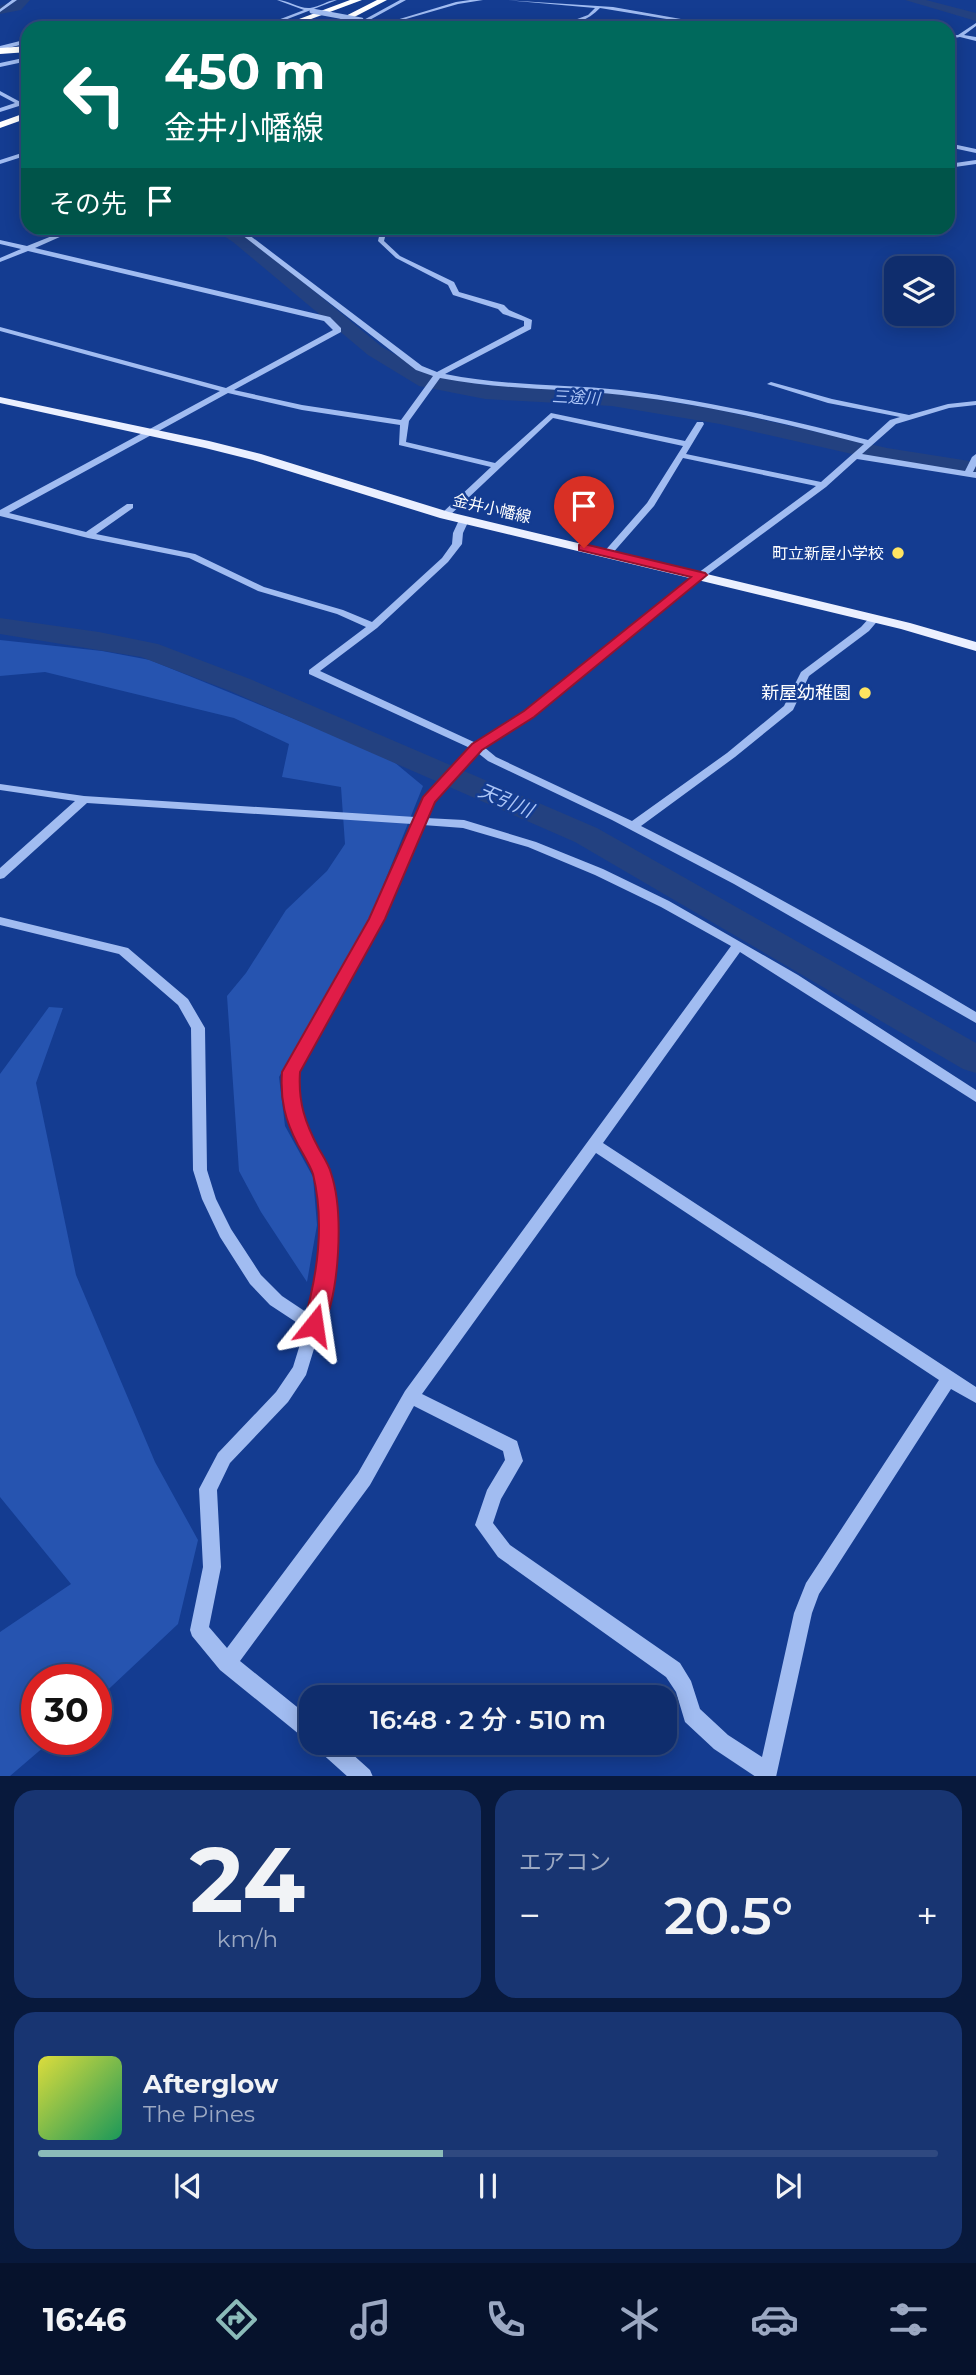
<!DOCTYPE html>
<html lang="ja">
<meta charset="utf-8">
<style>
:root{--surface:#0f2d6d;--page:#183572;--text:#f1f3f6;--muted:#9ba8c2;--line:#2f4980;--accent:#8bbbb9}
body{margin:0;font-family:Montserrat,"Noto Sans JP",sans-serif;background:var(--page);color:var(--text);height:100vh;display:flex;flex-direction:column;font-size:26px;white-space:nowrap}
*{box-sizing:border-box;margin:0}
p{font-size:23px;color:var(--muted)}
.icon{flex:none;width:38px;height:38px;fill:none;stroke:currentColor;stroke-width:2;stroke-linecap:round;stroke-linejoin:round}
.map{position:relative;height:1776px;overflow:hidden}
.panel{display:flex;flex-direction:column;gap:14px;padding:14px;background:#08193c;flex:1}
.panel>*{flex:none}
.banner{position:absolute;left:21px;top:21px;width:934px;height:214px;border-radius:21px;box-shadow:0 4px 18px #0003,0 0 0 2px var(--line);background:#00695c;color:#fff;overflow:hidden}
.fabs{position:absolute;left:884px;top:256px;display:grid;gap:14px}
.fabs a{display:grid;place-items:center;width:70px;height:70px;border-radius:14px;background:var(--surface);box-shadow:0 4px 18px #0003,0 0 0 2px var(--line);font-size:35px}
.speed{position:absolute;left:21px;top:1664px;display:flex;gap:14px;font-size:35px;font-weight:700;text-align:center}
.speed>*{display:grid;place-content:center;width:91px;height:91px;border-radius:50%;background:var(--surface);box-shadow:0 4px 18px #0003,0 0 0 2px var(--line);line-height:1}
.speed .limit{border:10px solid #d22;background:#fff;color:#111}
.pin{position:absolute;display:grid;place-items:center;width:60px;height:60px;color:#fff;margin:-72px -30px;border-radius:50% 50% 50% 0;rotate:-45deg;box-shadow:0 0 7px #0007}
.pin .icon{rotate:45deg}
.me{position:absolute;width:77px;margin:-38px;rotate:15deg;stroke-linejoin:round;filter:drop-shadow(0 0 5px #0008)}
.turn{display:flex;align-items:center;gap:24px;height:147px;padding:0 28px;font-size:32px}
.turn .icon{width:91px;height:91px;stroke-width:2.5}
.turn b{display:block;font-size:49px;line-height:60px}
.then{display:flex;align-items:center;height:66px;padding:0 28px;background:#0003;gap:14px;font-size:26px}
.big{font-size:52px;font-weight:600;line-height:1.1}
.panel .widget{flex:1;display:flex;flex-direction:column;justify-content:center;gap:10px;min-width:0;padding:0 24px;border-radius:21px;background:var(--page)}
.panel .dial{align-items:center;gap:0}
.dial b{font-size:91px;line-height:1}
.song{display:flex;align-items:center;gap:21px}
.cover{width:84px;height:84px;border-radius:10px;background:linear-gradient(135deg,hsl(60 70% 55%),hsl(150 70% 35%))}
.played{height:7px;border-radius:4px;background:linear-gradient(90deg,var(--accent) 45%,var(--line) 45%)}
.keys{display:flex;justify-content:space-around;direction:ltr}
.heat{display:flex;justify-content:space-between;align-items:center;font-size:38px;direction:ltr}
.panel .tiles{flex:1;display:grid;gap:14px;grid-template-columns:1fr 1fr}
.widget:last-child{grid-column:span 2}
.trip{position:absolute;left:299px;top:1685px;width:378px;height:70px;border-radius:21px;background:var(--surface);box-shadow:0 4px 18px #0003,0 0 0 2px var(--line);font-weight:600;line-height:70px;text-align:center}
.tab-bar{display:flex;height:112px;justify-content:space-around;align-items:center;background:#06122c;color:var(--muted)}
.tab-bar .icon{width:49px;height:49px}
.tab-bar .selected{color:var(--accent)}
.tab-bar b{font-size:32px;color:var(--text)}
.map>svg:first-child{display:block}
.green{fill:#2654b0}
.lines{fill:none;stroke-linecap:round;stroke-linejoin:round}
.river{fill:#234180;fill-rule:evenodd}
.minor{fill:#a1bcf1;fill-rule:evenodd}
.major{fill:#ebf0ff;fill-rule:evenodd}
.highway{fill:#fff;fill-rule:evenodd}
.minor-bridge{stroke:#a1bcf1;stroke-width:5}
.route{fill:#e11d48;stroke:#92132f;stroke-width:2}
.poi-dot{fill:#ffe461;stroke:#143c91;stroke-width:2.5}
.labels{text-anchor:middle;stroke-width:5;stroke-linejoin:round;paint-order:stroke}
.far-water-label{font-size:16px;font-style:italic;fill:#adc6f8;stroke:#143c91}
.far-street-label{font-size:16px;fill:#fff;stroke:#143c91}
.far-poi-label{font-size:16px;fill:#fff;stroke:#143c91;text-anchor:end}
.poi-label{font-size:18px;fill:#fff;stroke:#143c91;text-anchor:end}
.water-label{font-size:19px;font-style:italic;fill:#adc6f8;stroke:#143c91}
</style>
<div class="map">
<svg width="976" height="1777" viewBox="0 0 976 1777">
<rect width="100%" height="100%" fill="#143c91"/>
<path class="green" d="M0,640L102,651L150,660L388,757L423,786L370,918L279,1077L285,1126L313,1177L317,1225L307,1282L261,1212L239,1171L227,996L246,973L286,910L327,871L345,844L341,787L282,777L289,744L234,718L45,672L0,676Z
M49,1007L63,1008L36,1083L76,1275L155,1462L198,1540L178,1624L96,1701V1680H37V1740H52L10,1776H0V1632L71,1584L0,1497V1074Z"/>
<g class="lines">
<path class="river" d="M16,0H30L21,10L0,14V6Z
M905,0H926L976,13V21Z
M212,228H233L245,234L382,347L433,376L485,385L612,392L720,410L887,448L976,462V476L887,462L720,424L612,406L485,399L419,386L368,355L233,242Z
M0,618L99,632L158,644L250,679L597,828L976,1043V1073L963,1069L575,842L230,691L141,657L0,634Z"/>
<path class="minor" d="M12,0H17L0,12V9Z
M277,0C288,0 299,9 310,8C320,7 327,0 337,0L264,28H257L304,10Z
M400,0H406L355,28H349Z
M470,0H483L458,4L385,25L383,24L456,2Z
M504,0L613,7L732,28H721L600,8C589,20 569,28 553,28L588,15L595,8Z
M976,23V26L964,35L976,37V41L960,37L948,39V36L958,35Z
M124,25L169,27L171,28H91Z
M28,39V43L0,50V46Z
M28,57V61L0,67V63Z
M0,91L26,105L27,106L24,108L19,106L0,112V108L15,103L0,95Z
M948,143L976,149V153L948,147Z
M28,151V155L0,164V160Z
M976,160V164L948,168V164Z
M72,228H80L35,248L330,317L341,328V332L234,390L302,405L401,420L433,376L416,370L233,228H240L422,366L437,372L524,326V321L503,314L498,309L453,295L448,285L396,258L378,241L380,232L384,228H390L386,233L384,241L400,256L454,282L459,292L504,305L509,310L532,320L531,329L445,374C503,386 563,384 621,390C705,400 787,419 868,440L890,420L900,417L828,403L767,384L771,382L832,399L909,415L948,404L976,401V405L949,408L896,424L862,454L965,471L972,457L976,454V466L973,472H976V478L857,459L826,487L704,577L533,716L484,747L496,757L632,821L727,753L784,706L801,672L861,627L871,616H879L880,618L869,631L809,676L793,710L735,757L641,826C755,883 866,946 976,1012V1023L734,884L612,820L488,761L478,753L433,801L426,818L464,820L536,842L603,869L669,901L798,975L976,1090V1102L740,952L603,1143L976,1387V1403L951,1389L819,1594L812,1613L776,1777H756L714,1749L685,1722L676,1692L666,1677L498,1557L475,1525L487,1490L505,1460L503,1451L414,1406L370,1485L240,1661L312,1719V1742L305,1739L220,1670L192,1636L190,1630L203,1567L199,1489L218,1453L276,1392L293,1367L305,1328L270,1305L250,1284L220,1237L202,1199L193,1170L191,1028L178,1005L119,954L0,925V917L128,948L188,999L205,1028L207,1170L216,1199L231,1229L261,1275L282,1296L309,1314C321,1274 327,1215 315,1174C309,1155 293,1139 288,1121C283,1105 283,1088 284,1072L371,919L412,824L87,803L4,878L0,879V868L75,801L0,790V784L84,796L415,817L424,798L470,748L309,674V670L366,627L337,614L258,591L189,558L88,538L0,516V510L220,391L0,331V327L226,388L333,330L324,321L28,251L0,262V258L21,249L0,244V240L27,246ZM440,378C500,390 561,388 622,395C704,404 784,423 864,444L821,482L686,454L704,424L703,422H697L685,441L551,413L495,463L406,442L409,421ZM228,393L302,410L400,425L399,445L491,467L442,513L440,515L445,518L448,517L553,418L683,446L647,503L603,553L608,556L611,555L654,506L683,458L816,486L698,573L525,712L476,743L320,671L377,628L448,562L462,544L463,533L469,520L467,518H461L459,520L453,533L452,544L442,558L372,622L343,610L264,587L195,554L96,534L133,508V504H127L86,532L9,513ZM423,825L463,828L528,847L595,875L661,907L731,946L405,1391L358,1473L227,1648L209,1627L221,1567L217,1490L230,1463L288,1402L306,1375L331,1293L337,1221L329,1173L302,1122L297,1096L298,1072L383,919ZM596,1153L939,1380L806,1583L794,1613L762,1757L728,1735L700,1709L691,1681L680,1663L510,1545L493,1523L501,1499L523,1461L517,1441L422,1394Z
M315,1743H340L370,1770L373,1777H348L318,1750Z"/>
<path class="major" d="M0,397L209,441L261,454L449,512L910,623L976,642V651L901,629L440,518L253,460L205,448L0,403Z"/>
<path class="highway" d="M350,0H362L287,28H275Z
M377,0H387L333,28H322Z
M28,46V52L0,54V48Z
M28,112V118L0,128V122Z"/>
<path class="minor-bridge" d="M312,11L361,20"/>
</g>
<path class="route" d="M584,544L705,573L707,575L534,717L482,750L435,802L385,919L300,1072C298,1102 305,1123 319,1149C323,1156 329,1165 331,1173C344,1212 340,1294 321,1331L314,1334L306,1331L303,1325C317,1278 325,1223 313,1174C310,1165 303,1154 298,1145C285,1120 280,1100 282,1072L369,919L423,797L472,744L524,711L691,577L579,550V545Z"/>
<g class="poi-dot">
<circle cx="898" cy="553" r="7"/>
<circle cx="865" cy="693" r="7"/>
</g>
<g class="labels">
<g class="far-water-label">
<text transform="translate(576 397) rotate(3)" y="6">三途川</text>
</g>
<g class="far-street-label">
<text transform="translate(492 508) rotate(13)" y="6">金井小幡線</text>
</g>
<g class="far-poi-label">
<text x="884" y="559">町立新屋小学校</text>
</g>
<g class="poi-label">
<text x="851" y="699">新屋幼稚園</text>
</g>
<g class="water-label">
<text transform="translate(506 800) rotate(23)" y="7">天引川</text>
</g>
</g>
</svg>
<div class="fabs">
<a><svg class="icon" aria-label="layers" viewBox="0 0 24 24"><path d="M12 4l9 5-9 5-9-5zM3 14l9 5 9-5"/></svg></a>
</div>
<div class="speed"><div class="limit">30</div></div>
<div class="pin" style="left:584px;top:548px;background:#d93025"><svg class="icon" aria-label="arrive" viewBox="0 0 24 24"><path d="M6 21V4h12l-3 4 3 4H6"/></svg></div>
<svg class="me" style="left:314px;top:1325px" viewBox="-20 -20 40 40"><path d="M0-17L14 15 0 8-14 15z" fill="#e11d48" stroke="#fff" stroke-width="4"/></svg>
<div class="trip">16:48 · 2 分 · 510 m</div>
<div class="banner">
<div class="turn"><svg class="icon" aria-label="left" viewBox="0 0 24 24"><path d="M17 20v-9H6M10 6l-5 5 5 5"/></svg><div><b>450 m</b>金井小幡線</div></div>
<div class="then">その先<svg class="icon" aria-label="arrive" viewBox="0 0 24 24"><path d="M6 21V4h12l-3 4 3 4H6"/></svg></div>
</div>
</div>
<section class="panel">
<div class="tiles">
<div class="widget dial"><b>24</b><p>km/h</p></div>
<div class="widget"><p>エアコン</p>
<div class="heat"><a>−</a><b class="big">20.5°</b><a>+</a></div>
</div>
<div class="widget">
<div class="song"><i class="cover"></i><div><b>Afterglow</b><p>The Pines</p></div></div>
<div class="played"></div>
<div class="keys"><svg class="icon" aria-label="previous" viewBox="0 0 24 24"><path d="M18 5L8 12l10 7zM5 5v14"/></svg><svg class="icon" aria-label="pause" viewBox="0 0 24 24"><path d="M8 5v14M16 5v14"/></svg><svg class="icon" aria-label="next" viewBox="0 0 24 24"><path d="M6 5l10 7-10 7zM19 5v14"/></svg></div>
</div>
</div>
</section>
<nav class="tab-bar">
<b>16:46</b>
<svg class="icon selected" aria-label="directions" viewBox="0 0 24 24"><path d="M12 3l9 9-9 9-9-9zM9 14v-3h6M13 9l2 2-2 2"/></svg>
<svg class="icon" aria-label="music" viewBox="0 0 24 24"><path d="M9 18V5l10-2v13"/><circle cx="6" cy="18" r="3"/><circle cx="16" cy="16" r="3"/></svg>
<svg class="icon" aria-label="phone" viewBox="0 0 24 24"><path d="M5 4h4l2 5-3 2q2 4 5 5l2-3 5 2v4C11 20 4 13 5 4z"/></svg>
<svg class="icon" aria-label="climate" viewBox="0 0 24 24"><path d="M12 3v18M4 7l16 10M4 17L20 7"/></svg>
<svg class="icon" aria-label="car" viewBox="0 0 24 24"><path d="M5 17H2v-5l4-1 3-4h7l3 4 3 1v5h-3M9 17h6M6 11h13"/><circle cx="7" cy="17" r="2"/><circle cx="17" cy="17" r="2"/></svg>
<svg class="icon" aria-label="filters" viewBox="0 0 24 24"><path d="M4 7h16M4 17h16"/><circle cx="9" cy="7" r="2"/><circle cx="15" cy="17" r="2"/></svg>
</nav>
